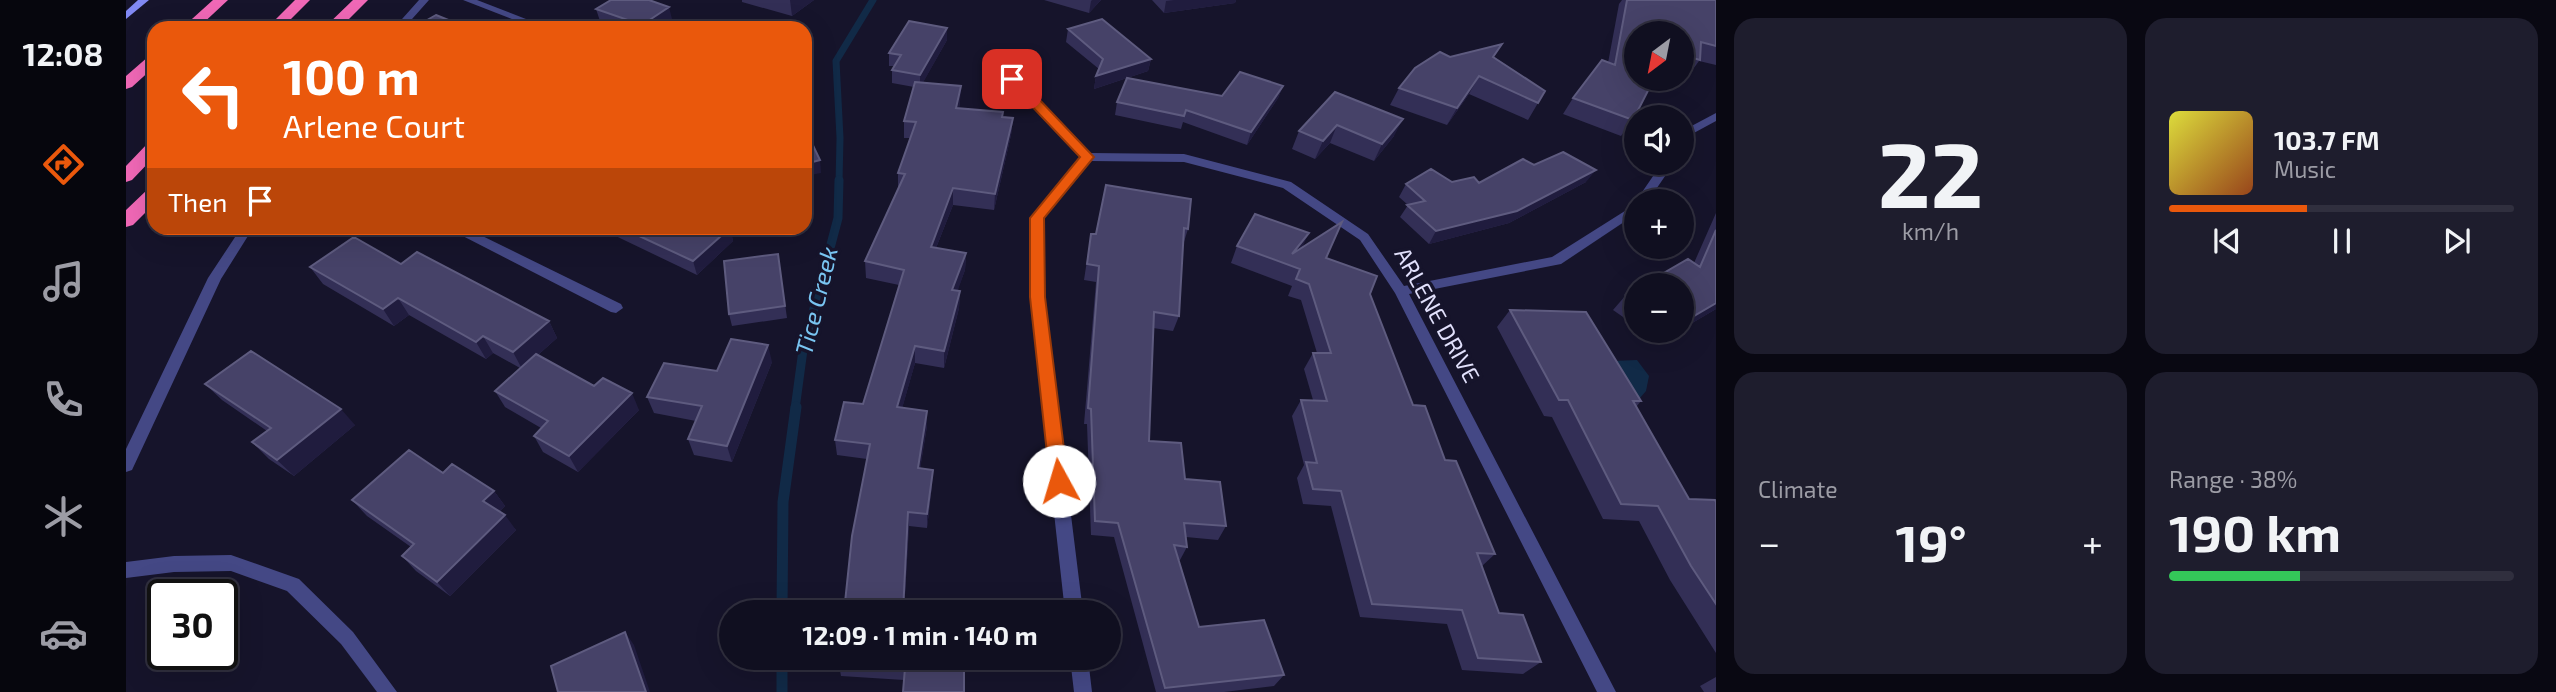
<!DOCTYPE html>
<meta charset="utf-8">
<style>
:root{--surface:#100f20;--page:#1e1d2d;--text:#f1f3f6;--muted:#9c9ca5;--line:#302f3e;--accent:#ea580c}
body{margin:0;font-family:"Exo 2",sans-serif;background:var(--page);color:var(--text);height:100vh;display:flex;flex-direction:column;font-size:26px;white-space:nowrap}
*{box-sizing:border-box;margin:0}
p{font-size:23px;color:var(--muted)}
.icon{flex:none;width:38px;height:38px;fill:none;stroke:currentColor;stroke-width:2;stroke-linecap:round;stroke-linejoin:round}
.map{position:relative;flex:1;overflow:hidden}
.details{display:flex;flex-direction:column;gap:18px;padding:18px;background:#090812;width:840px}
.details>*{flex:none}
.hud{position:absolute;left:21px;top:21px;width:665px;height:214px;border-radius:21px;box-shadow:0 7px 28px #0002,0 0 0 2px var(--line);background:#ea580c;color:#fff;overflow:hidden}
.needle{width:46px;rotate:212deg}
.tools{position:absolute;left:1498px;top:21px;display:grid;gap:14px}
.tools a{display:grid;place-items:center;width:70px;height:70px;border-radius:50%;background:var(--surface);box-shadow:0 7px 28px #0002,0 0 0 2px var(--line);font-size:35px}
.speed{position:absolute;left:21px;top:579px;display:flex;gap:14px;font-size:35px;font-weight:700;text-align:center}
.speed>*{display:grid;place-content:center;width:91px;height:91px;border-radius:50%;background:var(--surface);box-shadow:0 7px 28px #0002,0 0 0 2px var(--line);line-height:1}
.speed .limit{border:4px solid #111;border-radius:10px;background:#fff;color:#111}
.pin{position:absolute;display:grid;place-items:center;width:60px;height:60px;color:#fff;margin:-30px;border-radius:14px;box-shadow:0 4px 10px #0006}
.me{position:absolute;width:77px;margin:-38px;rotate:354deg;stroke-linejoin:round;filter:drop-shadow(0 0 5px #0008)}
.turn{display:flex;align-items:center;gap:24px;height:147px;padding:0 21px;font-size:32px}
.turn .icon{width:91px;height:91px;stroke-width:2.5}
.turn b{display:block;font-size:49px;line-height:60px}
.then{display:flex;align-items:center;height:66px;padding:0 21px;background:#0003;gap:14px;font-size:26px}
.big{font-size:52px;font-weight:700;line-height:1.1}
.details .widget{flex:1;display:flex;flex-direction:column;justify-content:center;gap:10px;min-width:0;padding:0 24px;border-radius:21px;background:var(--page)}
.details .dial{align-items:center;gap:0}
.dial b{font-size:91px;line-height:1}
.song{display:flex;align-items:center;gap:21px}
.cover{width:84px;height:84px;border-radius:10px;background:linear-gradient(135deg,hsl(60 70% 55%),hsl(20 70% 35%))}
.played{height:7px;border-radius:4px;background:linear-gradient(90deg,var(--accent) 40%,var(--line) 40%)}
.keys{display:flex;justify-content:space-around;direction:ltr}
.heat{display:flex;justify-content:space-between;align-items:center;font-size:38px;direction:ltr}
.charge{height:10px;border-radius:5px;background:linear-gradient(90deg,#34c759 38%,var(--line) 0)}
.details .tiles{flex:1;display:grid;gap:18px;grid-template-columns:repeat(2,1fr)}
.trip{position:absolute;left:593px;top:600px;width:402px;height:70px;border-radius:35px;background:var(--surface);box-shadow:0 7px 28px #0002,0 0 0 2px var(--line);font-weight:700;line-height:70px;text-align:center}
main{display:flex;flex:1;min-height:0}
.tabs{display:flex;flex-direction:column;width:126px;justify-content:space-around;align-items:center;background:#06060d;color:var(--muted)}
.tabs .icon{width:49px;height:49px}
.tabs .on{color:var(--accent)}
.tabs b{font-size:32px;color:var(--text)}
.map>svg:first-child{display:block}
.water{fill:#112a47}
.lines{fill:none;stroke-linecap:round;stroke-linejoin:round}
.stream-far2{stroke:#112a47;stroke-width:7}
.stream-far1{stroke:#112a47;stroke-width:9}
.stream{stroke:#112a47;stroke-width:11}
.street{fill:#444885;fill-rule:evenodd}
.secondary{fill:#8189f3;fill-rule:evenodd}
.highway{fill:#f068b6;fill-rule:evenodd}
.wall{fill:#332f56}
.shaded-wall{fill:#201c3e}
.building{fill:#464268;stroke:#5e5b7f;stroke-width:2}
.route{fill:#ea580c;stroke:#983908;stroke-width:2}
.labels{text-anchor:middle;stroke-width:7;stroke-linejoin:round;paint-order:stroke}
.street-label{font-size:23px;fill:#e2e1fc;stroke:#16142b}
.water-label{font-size:24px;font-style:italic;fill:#79c5f2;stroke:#16142b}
</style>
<main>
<nav class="tabs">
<b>12:08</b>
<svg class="icon on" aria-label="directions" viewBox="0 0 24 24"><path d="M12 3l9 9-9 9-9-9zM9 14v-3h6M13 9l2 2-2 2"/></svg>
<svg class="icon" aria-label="music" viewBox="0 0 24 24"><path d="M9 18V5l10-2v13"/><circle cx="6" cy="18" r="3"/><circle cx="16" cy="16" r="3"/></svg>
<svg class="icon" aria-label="phone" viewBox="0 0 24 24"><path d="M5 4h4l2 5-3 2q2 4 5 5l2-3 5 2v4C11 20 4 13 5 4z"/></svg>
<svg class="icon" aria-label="climate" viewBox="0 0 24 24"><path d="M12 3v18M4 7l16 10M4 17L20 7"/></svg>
<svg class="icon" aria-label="car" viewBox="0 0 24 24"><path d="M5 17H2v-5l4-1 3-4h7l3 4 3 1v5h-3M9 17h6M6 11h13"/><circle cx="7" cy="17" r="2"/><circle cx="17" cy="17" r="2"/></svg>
</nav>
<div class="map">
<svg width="1590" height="692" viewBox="0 0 1590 692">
<rect width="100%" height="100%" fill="#16142b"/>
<path class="water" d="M1511,360L1523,376L1520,391L1513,399L1486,361Z"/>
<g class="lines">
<path class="stream-far2" d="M713,182L714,138L710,61L747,0"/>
<path class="stream-far1" d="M669,409L677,350L712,218L713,180"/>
<path class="stream" d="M656,612L657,502L670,407
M656,658V692"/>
<path class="street" d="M293,0H303L278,28H268Z
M337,0H351L423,28H409Z
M886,76L890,77L964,153L1058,154L1165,182L1242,234L1278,286L1426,257L1510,204V214L1435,264L1283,294L1490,692H1471L1269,293L1234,240L1157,188L1058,162L964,161L917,218L918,297L957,612H939L904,297L905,217L955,157L882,81V77Z
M1590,113V121L1566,134L1560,143L1556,144V133L1558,130Z
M1536,163H1548L1522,201H1510Z
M115,228H127L95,279L6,470L0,472V449L82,278Z
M325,228H340L495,304L497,308L490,313L485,312L327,231Z
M105,555L173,579L227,632L271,692H251L215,644L161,591L105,571L48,572L0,578V562L48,556Z
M944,658H962L966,692H948Z"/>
<path class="secondary" d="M12,0H23L0,19V11Z"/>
<path class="highway" d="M87,0H102L72,28H56Z
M169,0H184L156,28H141Z
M227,0H242L214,28H198Z
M28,54V67L6,87L0,89V76L23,56Z
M28,142V157L6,180L0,182V166L22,143Z
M28,187V204L7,225L0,227V210L22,189Z"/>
</g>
<path class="wall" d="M616,0H688L666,16L616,2Z
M918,0H975L963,13Z
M1026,0H1110L1109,3L1038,13Z
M1496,0H1590V65L1573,61L1562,76L1556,74V33H1510L1507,120L1495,136L1437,114L1447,98L1482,63L1493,4Z
M470,9L546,19L533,28H493L474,21Z
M821,28V40L797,82L834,102L833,108L887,118L885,135L868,210L827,205L810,248L840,253L839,270L831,291H834L833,308L818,368L789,363L776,408L801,426L794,468L806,485L801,528L783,526L778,612H718L741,459L711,455L709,440L737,404L773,285L740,278L739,261L772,188V173L784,138H778V121L788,87L766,83V70L768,66H763V53Z
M942,29L1025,59L1022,71L968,89L970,76L973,69L940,42Z
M1376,44L1368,57L1419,91L1402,120L1343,94L1321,125L1264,105L1273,88L1324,57Z
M1157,86L1152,98L1121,145L1057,122L1055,129L989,115L991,102L1096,96Z
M1209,92L1268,136L1248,161L1204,143L1189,159L1166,149L1173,131Z
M1408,165L1460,182L1383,223L1303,244L1274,217L1282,205L1273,197L1280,184L1326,182L1353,183Z
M980,185L1062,229L1057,245L1053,316L1047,331L1027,328L1023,441L1059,479L1100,526L1092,540L1060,537L1061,547L1054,560H1052L1073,627L1158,675L1148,686L1098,692H1030L988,537L965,535L961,424H958L970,282L958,280L965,234H970Z
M1590,213V309L1556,329V285L1568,263Z
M437,228H457L450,233Z
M473,228H604L607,241L571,275Z
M1111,246L1176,247L1200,258L1244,294L1287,405L1319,460L1369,554L1356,566L1373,613L1415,662L1397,674L1336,670L1321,624L1234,617L1205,506L1177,504L1171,478L1178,465L1166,416L1175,400H1187L1178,369L1187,353H1191L1175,300L1162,296L1166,286L1105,263Z
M652,254L661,318L606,326L603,314Z
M275,264L423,321L431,338L412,355L513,410L452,472L417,452L408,436L415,428L379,407L369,391L394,368L367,353L360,359L283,315L268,326L197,284L184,267Z
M1510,289V326L1487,310L1500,295Z
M1384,310L1515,401L1510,407L1563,499L1590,502V653L1544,580L1513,521L1477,519L1426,417L1418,416L1371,327Z
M1517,331H1553L1534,343Z
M646,362L606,462L568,455L562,439L570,421L528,413L521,397L591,371Z
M79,384L229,425L168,476L143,459L126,442L141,431L96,400Z
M317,473L368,491L379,506L373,512L390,530L324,596L290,571L276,556L285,547L241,516L226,500Z
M838,658L778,680L715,676L713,665Z
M1590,677V692H1578L1574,686Z"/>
<path class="shaded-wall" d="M664,0H688L666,16Z
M966,0H975L963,13L965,1Z
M1048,0H1110L1109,3L1038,13L1040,1Z
M543,7L546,19L533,28H517L516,25Z
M821,28V40L794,88V75Z
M1025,59L1022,71L968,89L970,76Z
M1353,76L1343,94L1321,125L1331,108Z
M835,86L834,102L830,124V108Z
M1157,86L1152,98L1121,145L1125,132Z
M887,118L885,135L868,210L869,194Z
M1277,119L1268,136L1248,161L1256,144Z
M1211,125L1204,143L1189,159L1197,141Z
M694,160L695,173L679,176V164Z
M1470,170L1460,182L1383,223L1303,244L1310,231Z
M827,188V205L804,263L805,247Z
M447,228H457L450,233Z
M604,228L607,241L571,275L567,261Z
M1183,233L1175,250L1166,254Z
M840,253L839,270L826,307V290Z
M834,291L833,308L818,368V351Z
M272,298L283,315L268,326L257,309Z
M1590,303V309L1556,329V323Z
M423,321L431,338L396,369L387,352Z
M1546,331H1553L1534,343Z
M357,336L367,353L360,359L350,342Z
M642,345L646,362L606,462L601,446Z
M789,346V363L772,423L771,407Z
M506,393L513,410L452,472L443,456Z
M215,409L229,425L168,476L151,460Z
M801,411V426L792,483V468Z
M807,470L806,485L801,528V514Z
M368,491L379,506L368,516L357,501Z
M782,512L783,526L778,612H777Z
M379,515L390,530L324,596L311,582Z
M499,632L508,645L524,692H520Z"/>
<path class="building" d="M485,0H523L543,7L516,25L470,9Z
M1501,0H1590V46L1575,42L1574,60L1556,55V33H1510V79H1528L1507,120L1447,98L1476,60L1489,65Z
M310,15L342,28H287Z
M976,19L1025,59L970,76L977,59L942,29Z
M783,21L821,28L794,75L766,70L775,55L763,53Z
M1376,44L1367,57L1419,91L1412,103L1353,76L1331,108L1273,88L1289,68L1314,52L1324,57Z
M1114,72L1157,86L1125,132L1060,110L1058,116L991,102L1001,78L1096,96Z
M789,82L835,86L830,108L877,112L876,117L887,118L869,194L827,188L805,247L840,253L826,290L834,291L818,351L789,346L771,407L801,411L792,468L807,470L801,514L782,512L777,612H718L726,536L744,444L709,440L718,402L737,404L778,270L739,261L779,174L772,173L790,122L778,121Z
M1209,92L1277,119L1256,144L1211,125L1197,141L1173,131Z
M683,137L694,160L679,164V138Z
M1437,152L1470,170L1391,211L1310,231L1281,205L1299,201L1280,184L1305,169L1326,182L1348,177L1353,183L1397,159L1408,165Z
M980,185L1065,199L1062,229L1058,228L1053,316L1028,312L1023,441L1055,443L1059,479L1094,482L1100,526L1058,523L1061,547L1048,545L1073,627L1138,620L1158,675L1039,688L992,523L969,521L965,409L962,408L973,266L961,264L965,234H970Z
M1129,214L1183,233L1166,254L1216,222L1200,258L1251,276L1244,294L1287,405L1299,406L1319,460L1330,461L1369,554L1351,553L1373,613L1397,615L1415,662L1352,658L1336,610L1246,604L1215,491L1187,489L1180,462L1191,463L1175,400L1201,401L1187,353H1205L1183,284L1170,279L1174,269L1111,246Z
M496,228H604L567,261Z
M1590,230V303L1556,323V285H1517L1562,259L1574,267Z
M228,237L275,264L291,252L423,321L387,352L357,336L350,342L272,298L257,309L184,267Z
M652,254L659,306L603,314L598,261Z
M1510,289V302L1500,295Z
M1384,310L1460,312L1515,401H1507L1563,499L1589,500L1590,502V604L1565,566L1532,506L1495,504L1442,400H1433Z
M605,339L642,345L601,446L562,439L576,406L521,397L538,363L591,371Z
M125,351L215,409L151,460L126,442L145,428L79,384Z
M410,354L468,386L477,378L506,393L443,456L408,436L422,421L369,391Z
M283,450L317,473L326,464L368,491L357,501L379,515L311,582L276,556L288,544L226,500Z
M499,632L520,692H432L425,666Z
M714,658H838V692H777L779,668L713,665Z"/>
<path class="route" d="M882,76H891L968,157L918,218L919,297L942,481L939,486L933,489L926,486L924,481L904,297V218L954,157L882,81Z"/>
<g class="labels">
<g class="street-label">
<text transform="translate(1311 315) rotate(61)" y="8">ARLENE DRIVE</text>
</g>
<g class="water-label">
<text transform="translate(691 301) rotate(-76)" y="8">Tice Creek</text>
</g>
</g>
</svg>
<div class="tools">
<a><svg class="needle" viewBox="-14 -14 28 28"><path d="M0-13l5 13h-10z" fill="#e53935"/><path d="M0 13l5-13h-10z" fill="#9c9ca5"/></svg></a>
<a><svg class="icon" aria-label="sound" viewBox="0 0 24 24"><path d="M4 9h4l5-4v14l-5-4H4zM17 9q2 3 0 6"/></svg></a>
<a>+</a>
<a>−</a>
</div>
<div class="speed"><div class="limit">30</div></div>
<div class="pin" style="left:886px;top:79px;background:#d93025"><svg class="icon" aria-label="arrive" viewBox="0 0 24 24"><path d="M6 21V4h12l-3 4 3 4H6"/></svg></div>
<svg class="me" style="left:933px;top:481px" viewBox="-20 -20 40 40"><circle r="19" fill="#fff"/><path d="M0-13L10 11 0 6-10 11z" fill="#ea580c"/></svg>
<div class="trip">12:09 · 1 min · 140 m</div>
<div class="hud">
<div class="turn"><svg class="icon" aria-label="left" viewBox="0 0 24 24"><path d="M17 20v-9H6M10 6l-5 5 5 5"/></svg><div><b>100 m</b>Arlene Court</div></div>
<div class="then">Then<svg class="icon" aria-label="arrive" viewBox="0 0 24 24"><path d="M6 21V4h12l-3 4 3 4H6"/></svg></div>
</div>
</div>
<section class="details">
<div class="tiles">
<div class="widget dial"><b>22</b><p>km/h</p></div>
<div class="widget">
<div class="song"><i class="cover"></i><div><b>103.7 FM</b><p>Music</p></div></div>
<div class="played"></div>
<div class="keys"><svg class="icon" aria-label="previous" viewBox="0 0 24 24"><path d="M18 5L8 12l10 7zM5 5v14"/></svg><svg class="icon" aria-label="pause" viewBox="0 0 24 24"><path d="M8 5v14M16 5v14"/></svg><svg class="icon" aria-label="next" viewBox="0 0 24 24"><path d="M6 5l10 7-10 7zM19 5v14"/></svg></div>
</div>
<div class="widget"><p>Climate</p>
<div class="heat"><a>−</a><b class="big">19°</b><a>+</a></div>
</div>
<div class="widget"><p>Range · 38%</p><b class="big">190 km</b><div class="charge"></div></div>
</div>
</section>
</main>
